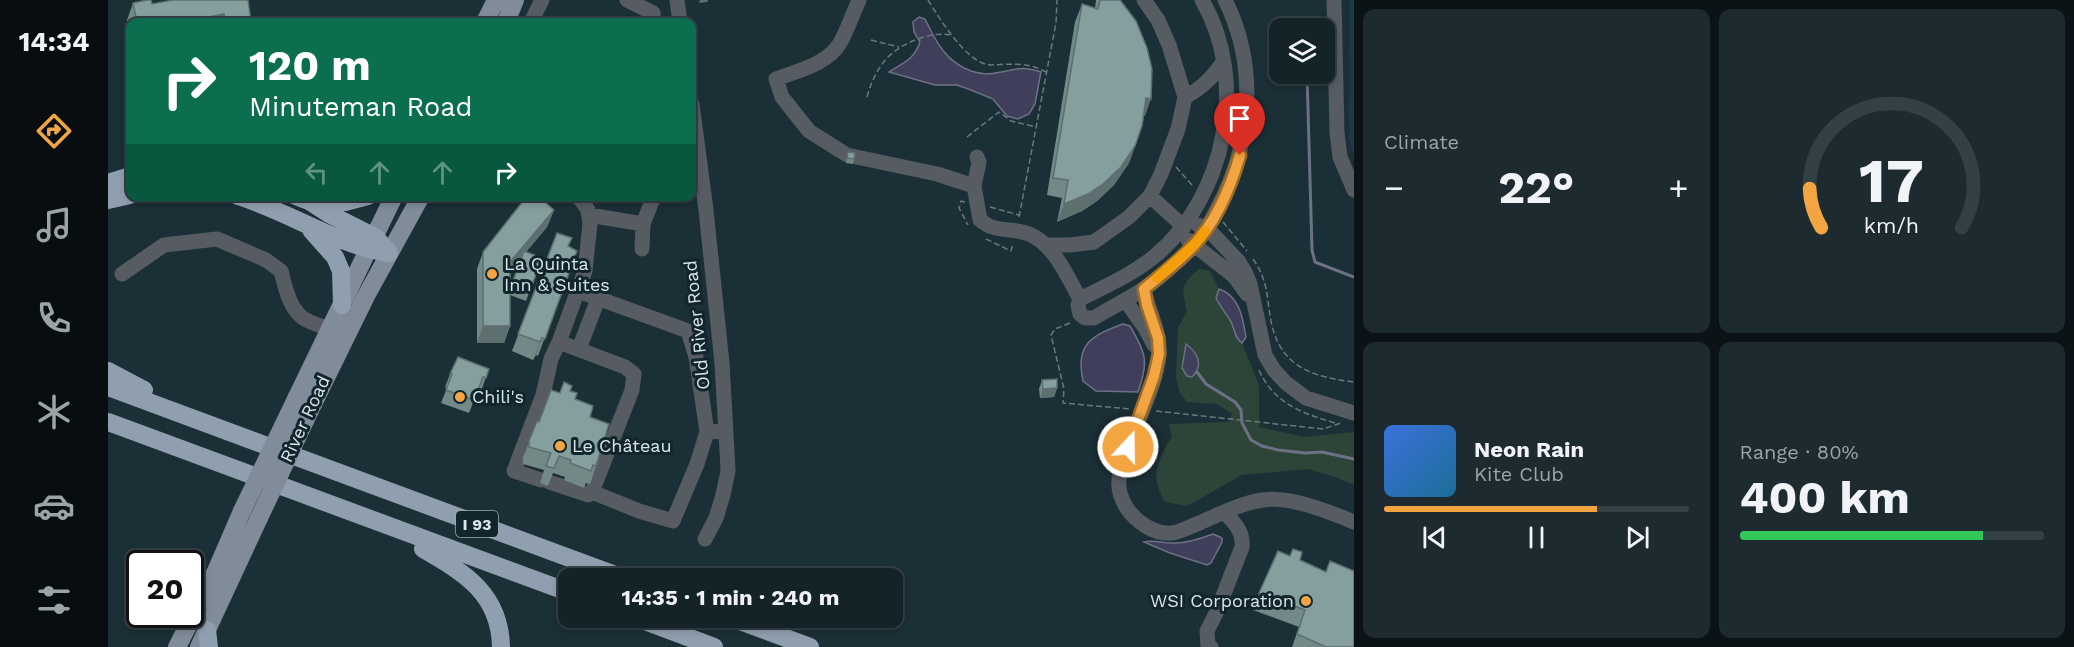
<!DOCTYPE html>
<meta charset="utf-8">
<style>
:root{--surface:#142328;--page:#1d2b30;--text:#f1f3f6;--muted:#9da4a8;--line:#334045;--accent:#f2a540}
body{margin:0;font-family:"Work Sans",sans-serif;background:var(--page);color:var(--text);height:100vh;display:flex;flex-direction:column;font-size:22px;white-space:nowrap}
*{box-sizing:border-box;margin:0}
p{font-size:20px;color:var(--muted)}
.icon{flex:none;width:33px;height:33px;fill:none;stroke:currentColor;stroke-width:2;stroke-linecap:round;stroke-linejoin:round}
.map{position:relative;flex:1;overflow:hidden}
.sheet{display:flex;flex-direction:column;gap:9px;padding:9px;background:#0b1316;width:720px}
.sheet>*{flex:none}
.hud{position:absolute;left:18px;top:18px;width:570px;height:183px;border-radius:12px;box-shadow:0 3px 9px #0003,0 0 0 2px var(--line);background:#0b6e4f;color:#fff;overflow:hidden}
.tools{position:absolute;left:1161px;top:18px;display:grid;gap:12px}
.tools a{display:grid;place-items:center;width:66px;height:66px;border-radius:12px;background:var(--surface);box-shadow:0 3px 9px #0003,0 0 0 2px var(--line);font-size:30px}
.speed{position:absolute;left:18px;top:550px;display:flex;gap:12px;font-size:30px;font-weight:700;text-align:center}
.speed>*{display:grid;place-content:center;width:78px;height:78px;border-radius:50%;background:var(--surface);box-shadow:0 3px 9px #0003,0 0 0 2px var(--line);line-height:1}
.speed .limit{border:3px solid #111;border-radius:9px;background:#fff;color:#111}
.pin{position:absolute;display:grid;place-items:center;width:51px;height:51px;color:#fff;margin:-62px -26px;border-radius:50% 50% 50% 0;rotate:-45deg;box-shadow:0 0 6px #0007}
.pin .icon{rotate:45deg}
.me{position:absolute;width:66px;margin:-33px;rotate:21deg;stroke-linejoin:round;filter:drop-shadow(0 0 4px #0008)}
.turn{display:flex;align-items:center;gap:21px;height:126px;padding:0 24px;font-size:27px}
.turn .icon{width:78px;height:78px;stroke-width:2.5}
.turn b{display:block;font-size:42px;line-height:51px}
.lanes{display:flex;align-items:center;height:57px;padding:0 24px;background:#0003;justify-content:center;gap:30px;direction:ltr}
.lanes .off{opacity:.35}
.big{font-size:45px;font-weight:700;line-height:1.1}
.sheet .card{flex:1;display:flex;flex-direction:column;justify-content:center;gap:9px;min-width:0;padding:0 21px;border-radius:12px;background:var(--page)}
.sheet .dial{align-items:center;gap:0}
.dial svg{height:156px;overflow:visible;fill:none;stroke:var(--line);stroke-width:7;stroke-linecap:round;text-anchor:middle}
.dial text{fill:var(--text);stroke:none}
.song{display:flex;align-items:center;gap:18px}
.cover{width:72px;height:72px;border-radius:9px;background:linear-gradient(135deg,hsl(220 70% 55%),hsl(200 70% 35%))}
.played{height:6px;border-radius:3px;background:linear-gradient(90deg,var(--accent) 70%,var(--line) 70%)}
.keys{display:flex;justify-content:space-around;direction:ltr}
.heat{display:flex;justify-content:space-between;align-items:center;font-size:33px;direction:ltr}
.charge{height:9px;border-radius:4px;background:linear-gradient(90deg,#34c759 80%,var(--line) 0)}
.sheet .tiles{flex:1;display:grid;gap:9px;grid-template-columns:repeat(2,1fr)}
.trip{position:absolute;left:450px;top:568px;width:345px;height:60px;border-radius:12px;background:var(--surface);box-shadow:0 3px 9px #0003,0 0 0 2px var(--line);font-weight:700;line-height:60px;text-align:center}
main{display:flex;flex:1;min-height:0}
.menu{display:flex;flex-direction:column;width:108px;justify-content:space-around;align-items:center;background:#080e10;color:var(--muted)}
.menu .icon{width:42px;height:42px}
.menu .on{color:var(--accent)}
.menu b{font-size:27px;color:var(--text)}
.map>svg:first-child{display:block}
.built{fill:#1e3b45}
.green{fill:#2d4538}
.water{fill:#3f3f5b;stroke:#6d7186;stroke-width:1.5}
.lines{fill:none;stroke-linecap:round;stroke-linejoin:round}
.stream{stroke:#6d7186;stroke-width:3}
.path{stroke:#68797f;stroke-width:1.5;stroke-dasharray:6 3;stroke-linecap:butt}
.minor{stroke:#575c63;stroke-width:15}
.major{stroke:#808c9a;stroke-width:18}
.highway{stroke:#909faf;stroke-width:18}
.major-bridge{stroke:#808c9a;stroke-width:18}
.wall{fill:#728988;fill-rule:evenodd}
.shaded-wall{fill:#5d6f6f}
.building{fill:#859f9e;stroke:#5d6f6f;stroke-width:1.5}
.route-casing{stroke:#9d6b2a;stroke-width:15}
.route{stroke:#f2a540;stroke-width:10}
.slow{stroke:#f59e0b;stroke-width:10}
.poi-dot{fill:#f2a540;stroke:#11252c;stroke-width:2}
.labels{text-anchor:middle;stroke-width:6;stroke-linejoin:round;paint-order:stroke}
.shield{fill:#11252c;stroke:#9dabb1;stroke-width:1.5}
.shield-label{font-size:16px;font-weight:bold;fill:#d9e5ea}
.poi-label{font-size:18px;fill:#d9e5ea;stroke:#11252c;text-anchor:start}
.street-label{font-size:18px;fill:#d9e5ea;stroke:#11252c}
</style>
<main>
<nav class="menu">
<b>14:34</b>
<svg class="icon on" aria-label="directions" viewBox="0 0 24 24"><path d="M12 3l9 9-9 9-9-9zM9 14v-3h6M13 9l2 2-2 2"/></svg>
<svg class="icon" aria-label="music" viewBox="0 0 24 24"><path d="M9 18V5l10-2v13"/><circle cx="6" cy="18" r="3"/><circle cx="16" cy="16" r="3"/></svg>
<svg class="icon" aria-label="phone" viewBox="0 0 24 24"><path d="M5 4h4l2 5-3 2q2 4 5 5l2-3 5 2v4C11 20 4 13 5 4z"/></svg>
<svg class="icon" aria-label="climate" viewBox="0 0 24 24"><path d="M12 3v18M4 7l16 10M4 17L20 7"/></svg>
<svg class="icon" aria-label="car" viewBox="0 0 24 24"><path d="M5 17H2v-5l4-1 3-4h7l3 4 3 1v5h-3M9 17h6M6 11h13"/><circle cx="7" cy="17" r="2"/><circle cx="17" cy="17" r="2"/></svg>
<svg class="icon" aria-label="filters" viewBox="0 0 24 24"><path d="M4 7h16M4 17h16"/><circle cx="9" cy="7" r="2"/><circle cx="15" cy="17" r="2"/></svg>
</nav>
<div class="map">
<svg width="1246" height="647" viewBox="0 0 1246 647">
<rect width="100%" height="100%" fill="#1b2f36"/>
<path class="built" d="M1242,0H1246V158L1241,138Z"/>
<path class="green" d="M1091,269L1102,271L1111,289L1108,298C1112,306 1117,312 1122,320C1127,328 1126,338 1134,343L1151,385V427L1197,437L1246,432V485L1230,478L1200,469L1134,475L1079,506L1057,502C1041,475 1050,461 1064,436L1061,424L1121,422L1124,414L1109,404L1079,402L1071,391L1068,377L1070,328L1079,311C1073,288 1073,284 1091,269Z"/>
<path class="water" d="M811,17L817,19C828,42 838,62 863,71C870,73 880,75 887,73C908,70 912,65 933,72L927,104L921,114L910,119L899,116L885,99L863,90L849,85H827L781,72C796,62 805,61 812,42L806,32L805,22Z
M1111,289C1131,295 1135,318 1138,337L1134,343C1126,338 1127,328 1122,320C1117,312 1112,306 1108,298Z
M1015,324L1022,326C1038,353 1041,362 1030,392L988,391L975,381C967,345 982,336 1015,324Z
M1078,344C1090,353 1096,365 1084,377L1079,376L1074,368Z
M1105,534L1114,538V542L1103,563L1099,565L1062,553L1036,542C1045,539 1056,544 1066,543C1080,543 1092,539 1105,534Z"/>
<g class="lines">
<path class="stream" d="M1199,74L1204,250L1207,262L1246,277
M1089,372L1098,384L1127,402L1133,410L1134,423L1143,440L1154,446L1170,450L1197,453L1214,452L1246,459"/>
<path class="path" d="M820,0C831,18 860,65 883,65C903,64 920,62 938,72
M763,40L791,47
M759,97C767,68 781,49 810,39C821,35 830,33 842,35
M859,137L891,112L903,121L928,127
M1068,167L1085,186
M857,202L853,201L851,208L860,225
M882,207L911,215
M911,217L948,23L949,0
M1115,222L1139,251
M878,239L903,251L905,243
M1145,259C1162,284 1158,299 1164,326C1175,369 1207,377 1246,382
M962,323L947,329L943,335L956,389L955,403L1022,409
M1151,370C1166,404 1194,413 1227,423
M1048,411L1215,429L1233,423"/>
<path class="minor" d="M519,0L545,13L546,22
M569,0L572,22
M751,0C745,13 739,31 732,43C720,64 689,71 668,79L674,97L701,131L739,155L829,174L866,186L872,220C876,223 880,226 884,227C896,231 909,229 921,234C946,244 960,278 972,299
M1094,0C1141,81 1118,196 1047,256C1025,274 998,286 972,299L970,305L972,314L977,318H986C1002,308 1021,299 1037,288C1054,276 1071,261 1086,246C1096,234 1103,221 1110,207C1144,143 1150,66 1117,0
M1226,0L1229,133L1232,157L1246,190
M423,22L434,0
M1077,97C1094,88 1104,78 1115,62
M584,104L598,210L614,363L619,451L620,471L615,495L608,518L597,539
M866,186L871,162L869,157
M1042,196L1076,227
M481,215L535,224L534,249
M535,224L546,196
M1090,225L1099,228L1131,262L1137,272L1142,284L1157,355L1166,370L1178,383L1198,398L1246,413
M1080,240L1126,276L1139,294
M937,245H962L986,242L1021,217L1042,196L1053,174L1070,129L1077,97L1061,45L1050,20L1036,0
M14,274L56,245L109,239L158,260L173,271C177,286 181,308 195,318C202,323 214,326 222,329
M1036,289C1040,311 1053,332 1051,355C1048,385 1032,414 1022,442C1017,454 1011,467 1011,481C1010,489 1014,500 1018,507C1027,521 1046,535 1064,533C1072,532 1081,527 1089,524C1110,515 1131,504 1154,500C1183,496 1219,511 1246,522
M470,291L580,331L588,357L599,432L617,431
M1017,300L1037,328L1046,345
M451,342L517,367L526,374L524,390L484,492
M471,349L490,299
M433,480L406,471L435,395L443,359L451,342L477,271L482,224L480,210L473,200L468,196
M441,482L480,495L484,492L531,511L565,521L589,464L599,432
M1103,647L1100,646L1099,631L1110,609L1134,547C1136,532 1126,522 1116,512"/>
<path class="major" d="M377,22L388,0
M398,22L407,0
M189,397L286,196
M205,404L258,296L313,196
M69,647L108,571L134,511
M91,647L151,518"/>
<path class="highway" d="M0,183L22,176
M130,196C182,212 228,245 281,253
M188,196L201,201L221,214L267,237L281,253
M0,200L22,195
M201,201L237,202L260,196
M203,230L227,257L233,271L234,305
M0,371L36,390
M0,387L518,579
M0,422L460,592
M315,549C357,573 392,594 393,647
M529,618L606,647
M624,618L702,647
M99,630L101,647"/>
<path class="major-bridge" d="M134,511L189,397
M151,518L205,404"/>
</g>
<path class="wall" d="M65,0L143,22H22V39L19,20L25,3L44,4Z
M988,0H1012L1037,116H1036L1034,126L1021,163L1006,185L989,201L974,211L949,222L954,198L939,195L967,22L974,4L987,8Z
M740,152L746,159L745,164L738,163Z
M516,196H531L528,203Z
M446,210L439,227L418,252L434,258L418,301L402,295V326L396,343H369V269L375,252ZM414,257L405,281L402,290V272Z
M449,233L460,247L469,251L430,356L428,355L425,360L404,351Z
M381,369L373,391L370,390L361,413L333,403L339,388L337,387L342,374Z
M934,380L949,388L946,397L932,398L931,389Z
M462,391L467,399L482,417L488,466L482,484L478,483L476,488L456,480L457,477L445,473L440,486L432,483L436,470L415,464V458L429,421L431,422L452,393Z
M1192,560L1246,647H1184L1191,627L1145,610L1151,593Z"/>
<path class="shaded-wall" d="M592,0H600L599,2L591,3Z
M116,14L113,22H77Z
M1038,98L1043,99L1037,116H1032Z
M1027,146L1021,163L1006,185L989,201L974,211L949,222L956,204Z
M446,210L439,227L395,279L402,262Z
M375,326H402L396,343H369Z
M434,338L428,355L425,360L432,342Z
M949,388L946,397L932,398L935,389Z"/>
<path class="building" d="M39,0H43L44,4L65,0H140L143,22H117L116,14L77,22H29L25,3Z
M992,0H1012L1028,21L1039,48L1044,69L1043,99L1038,98L1034,126L1027,146L1013,167L995,184L980,194L956,204L960,180L945,178L974,4L990,9Z
M740,152L747,153L746,159L739,158Z
M419,196H430L446,210L402,262V326H375V252Z
M449,233L464,238L460,246L469,251L437,339L434,338L432,342L410,334Z
M416,251L434,258L423,288L405,281Z
M350,357L381,369L378,378L375,377L366,400L338,390L344,374H342Z
M949,379V388L935,389L934,380Z
M456,382L464,386L462,391L469,393L467,399L485,406L482,417L501,424L488,466L485,465L483,471L462,463L463,460L451,456L446,468L438,466L443,453L421,447V441L429,421L431,422L443,390L452,393Z
M1185,549L1194,552L1192,560L1218,572L1222,561L1246,571V647H1218L1189,634L1197,610L1151,593L1170,551L1182,556Z"/>
<g class="lines">
<defs>
<path id="route" d="M1020,447L1046,376L1051,354L1050,338L1039,305L1036,289C1053,275 1070,262 1085,246C1108,222 1123,186 1132,155"/>
</defs>
<use href="#route" class="route-casing"/>
<use href="#route" class="route"/>
<path class="slow" d="M1049,278L1087,244L1097,231"/>
</g>
<g class="poi-dot">
<circle cx="384" cy="274" r="6"/>
<circle cx="352" cy="397" r="6"/>
<circle cx="452" cy="446" r="6"/>
<circle cx="1198" cy="601" r="6"/>
</g>
<g class="labels">
<rect class="shield" x="348" y="511" width="42" height="26" rx="4.5"/>
<g class="shield-label">
<text x="369" y="530">I 93</text>
</g>
<g class="poi-label">
<text x="396" y="270">La Quinta<tspan x="396" dy="21">Inn &amp; Suites</tspan></text>
<text x="364" y="403">Chili's</text>
<text x="464" y="452">Le Château</text>
<text x="1186" y="607" text-anchor="end">WSI Corporation</text>
</g>
<g class="street-label">
<text transform="translate(589 325) rotate(-96)" y="6">Old River Road</text>
<text transform="translate(197 419) rotate(-65)" y="6">River Road</text>
</g>
</g>
</svg>
<div class="tools">
<a><svg class="icon" aria-label="layers" viewBox="0 0 24 24"><path d="M12 4l9 5-9 5-9-5zM3 14l9 5 9-5"/></svg></a>
</div>
<div class="speed"><div class="limit">20</div></div>
<div class="pin" style="left:1132px;top:155px;background:#d93025"><svg class="icon" aria-label="arrive" viewBox="0 0 24 24"><path d="M6 21V4h12l-3 4 3 4H6"/></svg></div>
<svg class="me" style="left:1020px;top:447px" viewBox="-20 -20 40 40"><circle r="17" fill="#f2a540" stroke="#fff" stroke-width="3"/><path d="M0-11L8 9 0 5-8 9z" fill="#fff"/></svg>
<div class="trip">14:35 · 1 min · 240 m</div>
<div class="hud">
<div class="turn"><svg class="icon" aria-label="right" viewBox="0 0 24 24"><path d="M7 20v-9h11M14 6l5 5-5 5"/></svg><div><b>120 m</b>Minuteman Road</div></div>
<div class="lanes"><svg class="icon off" aria-label="left" viewBox="0 0 24 24"><path d="M17 20v-9H6M10 6l-5 5 5 5"/></svg><svg class="icon off" aria-label="ahead" viewBox="0 0 24 24"><path d="M12 20V5M6 11l6-6 6 6"/></svg><svg class="icon off" aria-label="ahead" viewBox="0 0 24 24"><path d="M12 20V5M6 11l6-6 6 6"/></svg><svg class="icon" aria-label="right" viewBox="0 0 24 24"><path d="M7 20v-9h11M14 6l5 5-5 5"/></svg></div>
</div>
</div>
<section class="sheet">
<div class="tiles">
<div class="card"><p>Climate</p>
<div class="heat"><a>−</a><b class="big">22°</b><a>+</a></div>
</div>
<div class="card dial"><svg viewBox="0 0 100 80">
<path d="M14 69A42 42 0 1 1 86 69"/>
<path d="M14 69A42 42 0 0 1 8 49" stroke="#f2a540"/>
<text x="50" y="56" font-size="32" font-weight="700">17</text>
<text x="50" y="72" font-size="11">km/h</text>
</svg></div>
<div class="card">
<div class="song"><i class="cover"></i><div><b>Neon Rain</b><p>Kite Club</p></div></div>
<div class="played"></div>
<div class="keys"><svg class="icon" aria-label="previous" viewBox="0 0 24 24"><path d="M18 5L8 12l10 7zM5 5v14"/></svg><svg class="icon" aria-label="pause" viewBox="0 0 24 24"><path d="M8 5v14M16 5v14"/></svg><svg class="icon" aria-label="next" viewBox="0 0 24 24"><path d="M6 5l10 7-10 7zM19 5v14"/></svg></div>
</div>
<div class="card"><p>Range · 80%</p><b class="big">400 km</b><div class="charge"></div></div>
</div>
</section>
</main>
